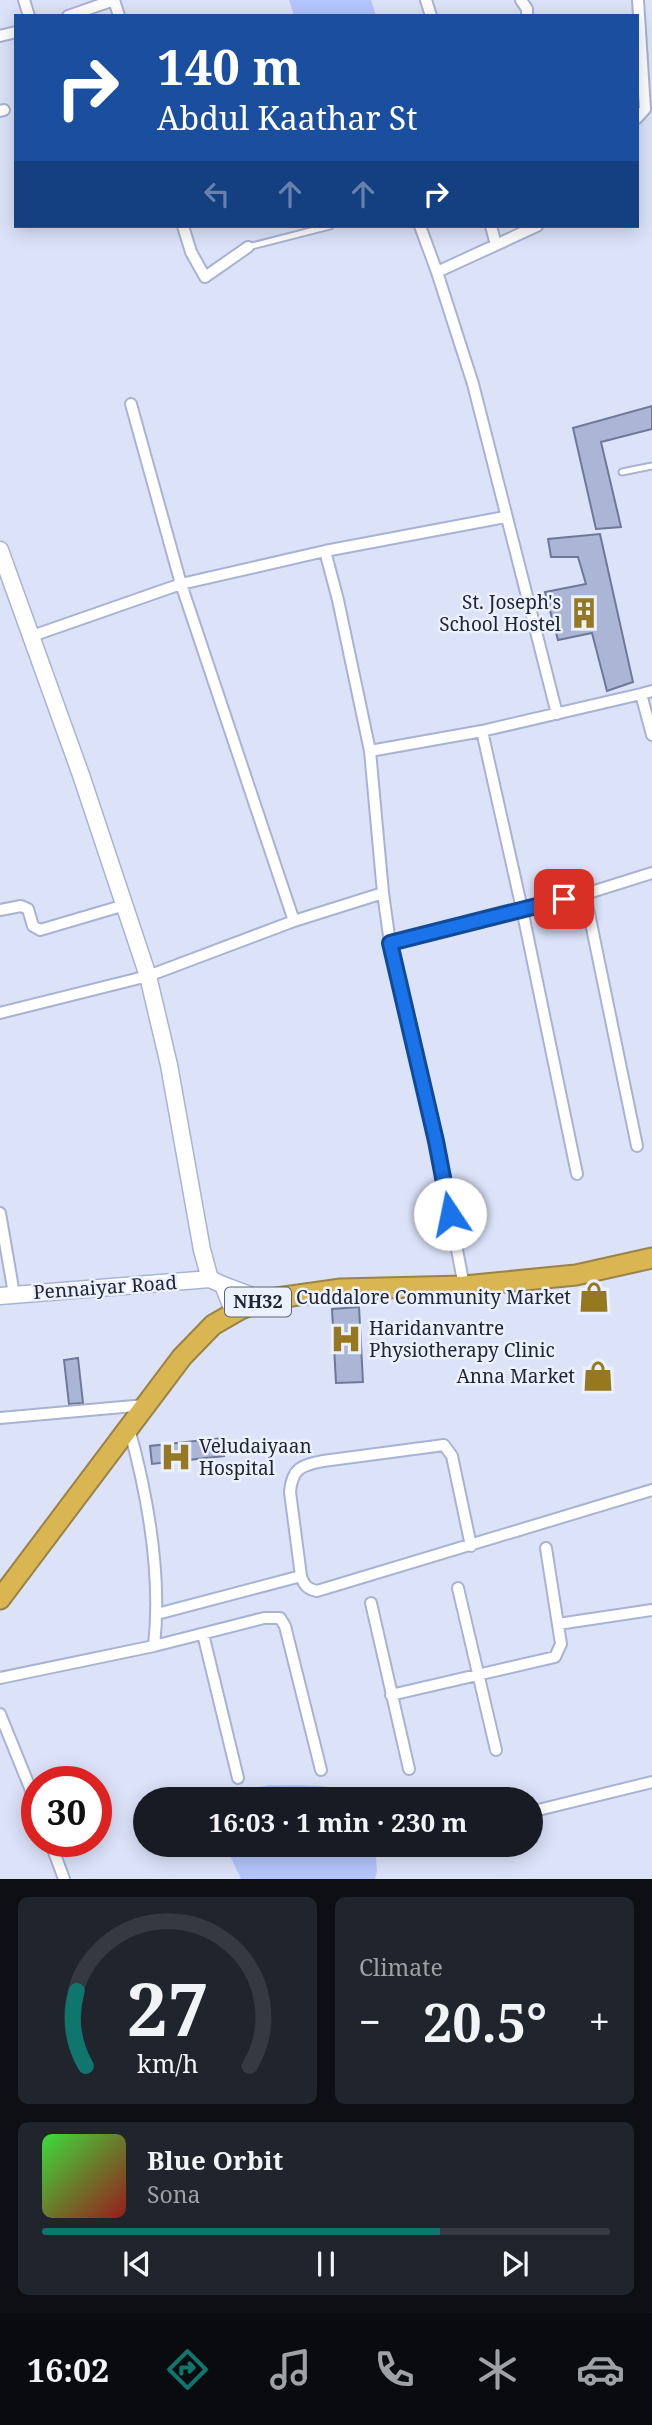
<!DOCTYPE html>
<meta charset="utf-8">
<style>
:root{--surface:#171b24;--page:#20242c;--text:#f1f3f6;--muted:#9ea1a6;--line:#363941;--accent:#0f766e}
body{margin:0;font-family:"Noto Serif",serif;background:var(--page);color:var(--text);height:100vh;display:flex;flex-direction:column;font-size:26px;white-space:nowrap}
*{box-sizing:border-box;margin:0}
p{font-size:23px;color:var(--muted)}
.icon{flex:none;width:38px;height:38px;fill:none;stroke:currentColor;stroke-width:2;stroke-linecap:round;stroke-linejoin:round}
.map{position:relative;height:1879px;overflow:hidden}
.drawer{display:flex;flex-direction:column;gap:18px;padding:18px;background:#0d0f14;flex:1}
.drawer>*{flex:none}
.guide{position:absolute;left:14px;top:14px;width:625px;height:214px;border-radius:0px;box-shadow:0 4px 18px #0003;background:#1a4fa0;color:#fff;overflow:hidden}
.speed{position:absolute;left:21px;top:1766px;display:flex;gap:14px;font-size:35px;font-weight:700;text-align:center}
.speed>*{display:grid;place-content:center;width:91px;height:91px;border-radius:50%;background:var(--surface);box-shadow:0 4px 18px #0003;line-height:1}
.speed .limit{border:10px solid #d22;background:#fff;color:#111}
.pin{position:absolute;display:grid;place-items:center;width:60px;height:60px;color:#fff;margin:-30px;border-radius:14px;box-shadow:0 4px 10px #0006}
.me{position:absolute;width:77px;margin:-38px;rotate:349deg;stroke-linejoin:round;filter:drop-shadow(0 0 5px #0008)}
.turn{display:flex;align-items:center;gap:24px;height:147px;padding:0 28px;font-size:32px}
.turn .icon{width:91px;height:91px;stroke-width:2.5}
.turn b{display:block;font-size:49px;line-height:60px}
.lanes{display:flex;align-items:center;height:66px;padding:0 28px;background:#0003;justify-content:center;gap:35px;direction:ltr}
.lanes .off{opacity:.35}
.big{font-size:52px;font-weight:700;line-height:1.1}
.drawer .card{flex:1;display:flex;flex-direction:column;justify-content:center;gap:10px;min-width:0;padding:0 24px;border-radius:10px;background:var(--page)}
.drawer .dial{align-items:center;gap:0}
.dial svg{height:182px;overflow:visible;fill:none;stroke:var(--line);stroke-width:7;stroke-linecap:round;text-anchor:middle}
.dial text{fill:var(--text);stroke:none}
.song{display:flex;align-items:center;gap:21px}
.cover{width:84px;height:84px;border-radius:10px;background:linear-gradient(135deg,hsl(120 70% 55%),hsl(0 70% 35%))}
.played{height:7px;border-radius:4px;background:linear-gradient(90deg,var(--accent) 70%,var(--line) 70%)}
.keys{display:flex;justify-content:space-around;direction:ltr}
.heat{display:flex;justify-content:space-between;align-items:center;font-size:38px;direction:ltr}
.drawer .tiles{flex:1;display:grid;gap:18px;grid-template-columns:1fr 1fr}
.card:last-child{grid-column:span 2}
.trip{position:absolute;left:133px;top:1787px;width:410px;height:70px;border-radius:35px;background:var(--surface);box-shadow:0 4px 18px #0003;font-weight:700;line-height:70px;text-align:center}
.tab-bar{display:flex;height:112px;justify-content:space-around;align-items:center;background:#090b0e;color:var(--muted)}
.tab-bar .icon{width:49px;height:49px}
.tab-bar .current{color:var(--accent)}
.tab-bar b{font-size:32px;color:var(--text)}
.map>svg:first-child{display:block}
.water{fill:#b4c6fe}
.building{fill:#abb6d7;stroke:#6e7897;stroke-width:2}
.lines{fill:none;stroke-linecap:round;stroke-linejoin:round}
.lane-casing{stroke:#a8b3d4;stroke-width:9}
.street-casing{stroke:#a8b3d4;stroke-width:14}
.secondary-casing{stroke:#a8b3d4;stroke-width:19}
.highway-casing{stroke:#998346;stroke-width:23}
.lane{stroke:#fff;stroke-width:5}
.street{stroke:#fff;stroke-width:10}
.secondary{stroke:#fff;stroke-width:16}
.highway{stroke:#d9b651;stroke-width:19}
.route-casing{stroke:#114b97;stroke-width:18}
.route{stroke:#1a73e8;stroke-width:12}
.labels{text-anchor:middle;stroke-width:5;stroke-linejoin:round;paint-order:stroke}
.shield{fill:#ecf1ff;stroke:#5e6270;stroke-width:2}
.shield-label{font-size:18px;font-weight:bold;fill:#212532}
.poi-label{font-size:19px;fill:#212532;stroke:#ecf1ff;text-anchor:end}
.street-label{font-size:19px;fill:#212532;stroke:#ecf1ff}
</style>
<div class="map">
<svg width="652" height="1879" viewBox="0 0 652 1879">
<rect width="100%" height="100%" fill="#dce3f9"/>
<path class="water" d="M289,0H371L376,16H294Z
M269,1785C290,1786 342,1781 354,1799H220L224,1794Z
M225,1845H375L377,1871L375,1879H241Z"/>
<path class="building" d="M652,406V429L601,442L621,527L596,529L573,428Z
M600,534L633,682L607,691L592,633L558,640L545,592L586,584L578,557H551L548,539Z
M359,1307L363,1382L336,1383L332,1309Z
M78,1358L83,1403L69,1404L64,1360Z
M222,1438L224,1456L152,1464L150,1446Z"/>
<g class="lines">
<defs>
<path id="lane" d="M248,247L330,226
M622,472L652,466"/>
<path id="street" d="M24,0L29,16
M114,0L119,16
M426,0L431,16
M521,0L527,9V16
M68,16L114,0
M0,36L16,32
M0,111L4,110
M637,118L645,109L638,0
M183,226L191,252L205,277L248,247
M420,226L437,272
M491,226L496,245
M537,226L437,272L473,384L557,714
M131,404L181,584L294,921
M325,551L338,600L370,751L383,893L390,943L436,1141L464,1286
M32,636L181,584L325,551L505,517
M652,691L641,694L652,735
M482,731L522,909L577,1174
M370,751L482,731L641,694
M585,894L637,1146
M0,910L21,906L28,909L33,926L40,930L125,905
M390,943L585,894L652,873
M0,1013L148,976L294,921L383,893
M0,1213L14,1294
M0,1418L145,1405
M301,1576L290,1492C292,1468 302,1465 323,1461L444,1445L452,1456L471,1546
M458,1588L496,1750
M371,1603L409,1769
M157,1614L301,1576C304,1585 307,1589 317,1591L652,1490
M558,1624L652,1610
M203,1634L238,1778
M154,1646L264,1618H280L285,1626L321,1770
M0,1678L154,1646C162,1574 148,1497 129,1428
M391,1695L555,1657L561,1644L546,1548
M0,1714L37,1805
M530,1812L652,1782
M50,1841L64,1879"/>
<path id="secondary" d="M0,550L81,775L148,976L169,1065L202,1250L210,1279
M210,1279L223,1285L234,1313
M223,1285L263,1300
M0,1296L210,1279"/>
<path id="highway" d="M0,1599L182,1357L213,1325L239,1310L263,1300L341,1289L464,1286L576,1275L652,1258"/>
</defs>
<use href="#lane" class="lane-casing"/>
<use href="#street" class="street-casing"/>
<use href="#secondary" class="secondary-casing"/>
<use href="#highway" class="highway-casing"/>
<use href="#lane" class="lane"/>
<use href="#street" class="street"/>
<use href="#secondary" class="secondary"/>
<use href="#highway" class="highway"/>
</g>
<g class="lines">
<defs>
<path id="route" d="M450,1214L436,1141L390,943L564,899"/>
</defs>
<use href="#route" class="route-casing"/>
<use href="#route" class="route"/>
</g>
<defs>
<symbol id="building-bare" viewBox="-9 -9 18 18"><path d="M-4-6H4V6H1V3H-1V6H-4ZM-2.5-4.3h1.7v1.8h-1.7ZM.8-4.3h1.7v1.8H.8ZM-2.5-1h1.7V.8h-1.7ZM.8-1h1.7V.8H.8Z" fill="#95781f" stroke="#ecf1ff" stroke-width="2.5" paint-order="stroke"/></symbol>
<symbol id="shop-bare" viewBox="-9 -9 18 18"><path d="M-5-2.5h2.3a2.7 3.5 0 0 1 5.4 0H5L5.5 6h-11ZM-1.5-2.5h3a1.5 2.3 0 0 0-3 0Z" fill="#95781f" stroke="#ecf1ff" stroke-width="2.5" paint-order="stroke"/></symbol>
<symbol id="hospital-bare" viewBox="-9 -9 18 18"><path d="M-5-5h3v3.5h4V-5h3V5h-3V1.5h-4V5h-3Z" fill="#95781f" stroke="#ecf1ff" stroke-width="2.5" paint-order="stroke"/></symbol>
</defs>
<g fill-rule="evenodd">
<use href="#building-bare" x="562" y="591" width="44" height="44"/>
<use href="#shop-bare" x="572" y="1275" width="44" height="44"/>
<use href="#hospital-bare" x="324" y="1317" width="44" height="44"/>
<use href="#shop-bare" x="576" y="1354" width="44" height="44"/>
<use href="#hospital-bare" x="154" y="1435" width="44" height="44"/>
</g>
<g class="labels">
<rect class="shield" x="225" y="1287.5" width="66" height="29" rx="5"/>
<g class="shield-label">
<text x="258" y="1308">NH32</text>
</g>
<g class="poi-label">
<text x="561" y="609">St. Joseph's<tspan x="561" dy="22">School Hostel</tspan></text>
<text x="571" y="1304">Cuddalore Community Market</text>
<text x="369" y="1335" text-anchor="start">Haridanvantre<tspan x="369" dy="22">Physiotherapy Clinic</tspan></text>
<text x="575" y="1383">Anna Market</text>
<text x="199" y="1453" text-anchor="start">Veludaiyaan<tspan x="199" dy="22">Hospital</tspan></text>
</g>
<g class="street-label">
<text transform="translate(105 1287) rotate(-4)" y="7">Pennaiyar Road</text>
</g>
</g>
</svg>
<div class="speed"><div class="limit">30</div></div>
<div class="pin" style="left:564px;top:899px;background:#d93025"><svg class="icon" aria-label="arrive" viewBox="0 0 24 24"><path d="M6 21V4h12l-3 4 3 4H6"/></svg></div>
<svg class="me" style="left:450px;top:1214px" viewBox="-20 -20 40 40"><circle r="19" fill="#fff"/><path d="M0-13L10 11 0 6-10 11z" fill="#1a73e8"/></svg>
<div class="trip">16:03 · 1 min · 230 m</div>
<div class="guide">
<div class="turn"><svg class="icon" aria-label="right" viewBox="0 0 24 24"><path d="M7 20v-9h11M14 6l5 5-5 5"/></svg><div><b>140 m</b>Abdul Kaathar St</div></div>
<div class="lanes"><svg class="icon off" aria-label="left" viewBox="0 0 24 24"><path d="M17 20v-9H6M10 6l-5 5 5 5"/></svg><svg class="icon off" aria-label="ahead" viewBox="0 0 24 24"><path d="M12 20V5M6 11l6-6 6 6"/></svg><svg class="icon off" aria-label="ahead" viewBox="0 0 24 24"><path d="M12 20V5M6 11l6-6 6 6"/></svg><svg class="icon" aria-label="right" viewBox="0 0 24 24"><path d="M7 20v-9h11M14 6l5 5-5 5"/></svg></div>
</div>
</div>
<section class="drawer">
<div class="tiles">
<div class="card dial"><svg viewBox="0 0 100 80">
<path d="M14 69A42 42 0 1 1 86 69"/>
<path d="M14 69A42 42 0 0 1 10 36" stroke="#0f766e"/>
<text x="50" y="56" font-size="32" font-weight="700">27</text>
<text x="50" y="72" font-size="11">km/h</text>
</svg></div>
<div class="card"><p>Climate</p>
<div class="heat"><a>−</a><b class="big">20.5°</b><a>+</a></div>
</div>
<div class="card">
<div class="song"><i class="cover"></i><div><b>Blue Orbit</b><p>Sona</p></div></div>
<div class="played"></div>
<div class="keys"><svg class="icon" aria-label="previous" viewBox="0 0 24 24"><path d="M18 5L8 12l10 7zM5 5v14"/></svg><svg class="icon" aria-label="pause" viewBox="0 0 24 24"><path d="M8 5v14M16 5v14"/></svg><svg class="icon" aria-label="next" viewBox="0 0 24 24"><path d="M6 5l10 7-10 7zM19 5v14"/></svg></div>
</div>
</div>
</section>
<nav class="tab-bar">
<b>16:02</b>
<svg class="icon current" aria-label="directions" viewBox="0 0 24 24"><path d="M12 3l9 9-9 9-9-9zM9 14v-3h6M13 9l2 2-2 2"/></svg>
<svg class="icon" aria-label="music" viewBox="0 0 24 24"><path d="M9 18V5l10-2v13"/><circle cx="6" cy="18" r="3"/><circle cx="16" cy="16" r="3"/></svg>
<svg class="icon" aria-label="phone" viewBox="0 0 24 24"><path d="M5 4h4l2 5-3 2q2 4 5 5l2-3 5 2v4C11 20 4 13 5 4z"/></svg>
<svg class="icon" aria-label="climate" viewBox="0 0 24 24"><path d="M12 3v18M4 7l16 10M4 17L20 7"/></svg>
<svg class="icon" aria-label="car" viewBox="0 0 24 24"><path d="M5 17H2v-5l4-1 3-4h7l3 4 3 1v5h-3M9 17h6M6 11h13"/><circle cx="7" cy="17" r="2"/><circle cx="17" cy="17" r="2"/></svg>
</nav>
